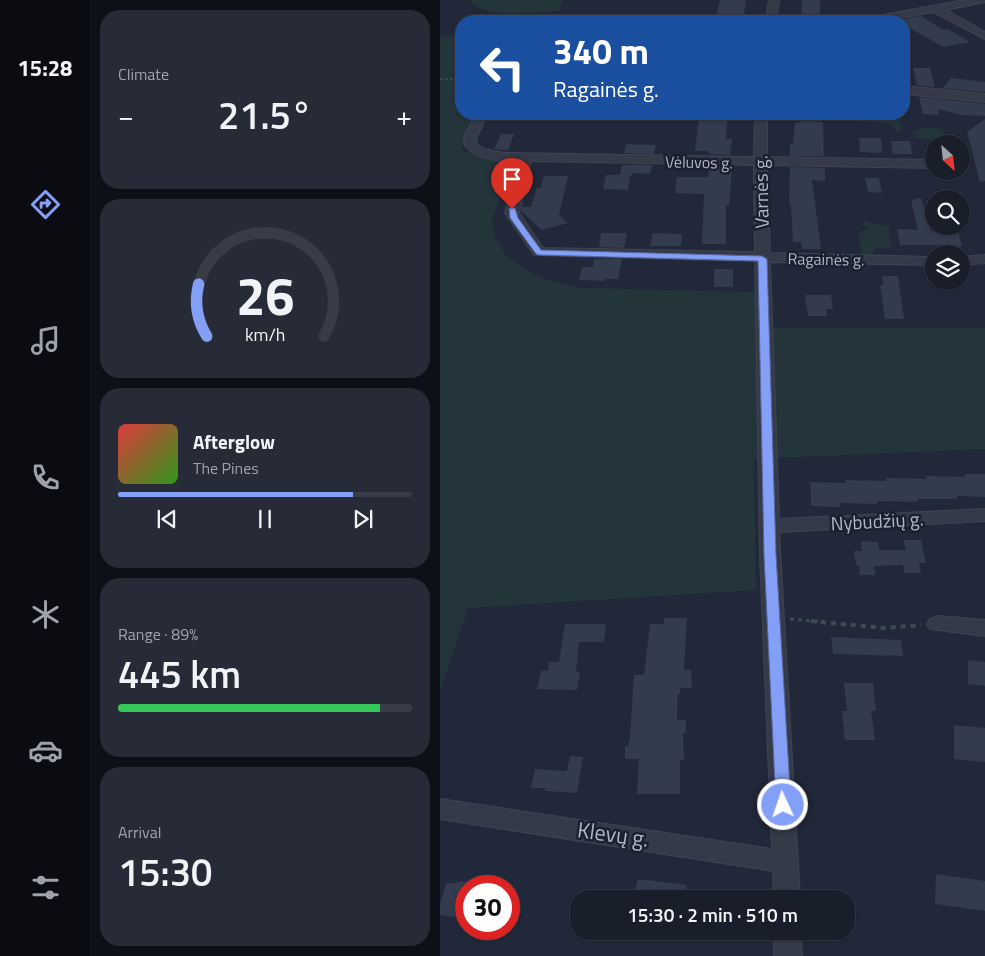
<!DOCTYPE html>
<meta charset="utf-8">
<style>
:root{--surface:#191e2b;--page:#262b37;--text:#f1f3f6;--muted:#9fa2a9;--line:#373c47;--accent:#849ff6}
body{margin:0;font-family:"Titillium Web",sans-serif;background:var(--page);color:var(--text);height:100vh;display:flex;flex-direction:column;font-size:19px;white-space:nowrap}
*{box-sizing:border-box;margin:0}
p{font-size:16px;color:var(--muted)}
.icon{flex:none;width:28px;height:28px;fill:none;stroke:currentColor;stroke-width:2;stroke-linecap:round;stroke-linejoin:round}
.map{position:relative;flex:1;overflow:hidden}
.details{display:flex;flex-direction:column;gap:10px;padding:10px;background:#0e1018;width:350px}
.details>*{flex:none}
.guide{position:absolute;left:15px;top:15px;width:455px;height:105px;border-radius:20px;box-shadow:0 1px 4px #0004,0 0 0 1px var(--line);background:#1a4fa0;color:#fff;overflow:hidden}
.needle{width:32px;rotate:153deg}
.tools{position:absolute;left:485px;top:135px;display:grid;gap:10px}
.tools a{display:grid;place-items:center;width:45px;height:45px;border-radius:50%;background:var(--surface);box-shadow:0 1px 4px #0004,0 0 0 1px var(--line);font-size:25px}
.speed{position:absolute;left:15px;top:875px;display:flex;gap:10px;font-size:25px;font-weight:700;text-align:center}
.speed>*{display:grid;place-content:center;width:65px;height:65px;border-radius:50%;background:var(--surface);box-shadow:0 1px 4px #0004,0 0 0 1px var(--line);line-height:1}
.speed .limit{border:8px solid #d22;background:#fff;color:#111}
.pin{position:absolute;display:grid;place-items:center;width:42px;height:42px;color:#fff;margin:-51px -21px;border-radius:50% 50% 50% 0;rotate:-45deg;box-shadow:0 0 5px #0007}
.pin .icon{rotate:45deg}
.me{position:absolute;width:55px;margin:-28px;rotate:357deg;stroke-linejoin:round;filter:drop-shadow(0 0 4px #0008)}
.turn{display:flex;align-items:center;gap:18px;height:105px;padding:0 15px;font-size:22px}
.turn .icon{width:65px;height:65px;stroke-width:2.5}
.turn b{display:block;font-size:35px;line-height:42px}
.big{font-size:38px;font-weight:600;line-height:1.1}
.details .card{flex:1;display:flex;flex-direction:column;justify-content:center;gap:8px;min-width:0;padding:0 18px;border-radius:20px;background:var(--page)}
.details .dial{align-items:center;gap:0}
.dial svg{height:130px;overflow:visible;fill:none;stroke:var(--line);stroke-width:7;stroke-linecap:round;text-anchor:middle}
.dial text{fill:var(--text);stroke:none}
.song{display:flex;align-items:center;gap:15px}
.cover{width:60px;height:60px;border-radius:8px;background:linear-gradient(135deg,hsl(0 70% 55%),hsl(110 70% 35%))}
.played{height:5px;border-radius:2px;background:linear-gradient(90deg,var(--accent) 80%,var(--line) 80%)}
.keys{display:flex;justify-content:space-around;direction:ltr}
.heat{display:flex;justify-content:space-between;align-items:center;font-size:28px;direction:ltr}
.charge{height:8px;border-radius:4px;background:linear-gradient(90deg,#34c759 89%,var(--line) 0)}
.trip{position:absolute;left:130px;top:890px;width:285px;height:50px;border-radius:20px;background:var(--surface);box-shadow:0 1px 4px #0004,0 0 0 1px var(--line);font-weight:600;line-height:50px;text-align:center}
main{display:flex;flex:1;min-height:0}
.tab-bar{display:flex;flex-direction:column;width:90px;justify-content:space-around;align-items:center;background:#0a0c11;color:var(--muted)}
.tab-bar .icon{width:35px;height:35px}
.tab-bar .on{color:var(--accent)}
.tab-bar b{font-size:22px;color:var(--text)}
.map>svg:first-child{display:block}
.green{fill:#23343a}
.building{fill:#333b4f}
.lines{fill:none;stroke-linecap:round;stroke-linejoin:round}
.minor-casing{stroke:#3e4352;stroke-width:2}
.path-far2{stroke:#3c4d52;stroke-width:2;stroke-dasharray:2.5 2.5;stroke-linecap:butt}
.path-far1{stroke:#3c4d52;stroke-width:3;stroke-dasharray:4 4;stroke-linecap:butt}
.path{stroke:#3c4d52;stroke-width:4;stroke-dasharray:5 5;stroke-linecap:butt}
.minor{fill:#353a49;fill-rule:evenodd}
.route{fill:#849ff6;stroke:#5667a0}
.labels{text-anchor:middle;stroke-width:5;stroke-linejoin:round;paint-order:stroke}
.far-street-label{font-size:16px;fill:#b0b5c5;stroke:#1a202e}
.street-label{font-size:19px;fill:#b0b5c5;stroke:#1a202e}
.near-street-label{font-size:22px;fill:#b0b5c5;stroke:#1a202e}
</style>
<main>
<nav class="tab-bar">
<b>15:28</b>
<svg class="icon on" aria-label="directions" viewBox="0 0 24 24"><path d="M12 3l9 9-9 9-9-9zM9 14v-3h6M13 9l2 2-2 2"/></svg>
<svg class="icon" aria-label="music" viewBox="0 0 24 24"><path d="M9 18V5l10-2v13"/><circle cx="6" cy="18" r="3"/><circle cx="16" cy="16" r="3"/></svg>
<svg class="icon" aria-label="phone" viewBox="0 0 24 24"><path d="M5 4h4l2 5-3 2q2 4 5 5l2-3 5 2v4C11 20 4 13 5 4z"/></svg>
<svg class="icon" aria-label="climate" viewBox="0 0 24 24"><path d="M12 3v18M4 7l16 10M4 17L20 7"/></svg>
<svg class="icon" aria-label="car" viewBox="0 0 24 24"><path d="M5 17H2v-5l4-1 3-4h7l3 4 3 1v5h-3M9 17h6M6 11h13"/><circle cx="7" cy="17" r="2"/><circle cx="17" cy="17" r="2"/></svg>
<svg class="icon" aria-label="filters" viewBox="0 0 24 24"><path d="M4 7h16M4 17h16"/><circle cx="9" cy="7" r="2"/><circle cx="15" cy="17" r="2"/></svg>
</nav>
<section class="details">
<div class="card"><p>Climate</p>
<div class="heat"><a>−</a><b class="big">21.5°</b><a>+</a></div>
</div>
<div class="card dial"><svg viewBox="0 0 100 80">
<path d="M14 69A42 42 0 1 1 86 69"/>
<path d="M14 69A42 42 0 0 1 9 37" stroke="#849ff6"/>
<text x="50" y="56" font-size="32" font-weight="700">26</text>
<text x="50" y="72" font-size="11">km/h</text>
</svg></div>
<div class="card">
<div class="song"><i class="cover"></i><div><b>Afterglow</b><p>The Pines</p></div></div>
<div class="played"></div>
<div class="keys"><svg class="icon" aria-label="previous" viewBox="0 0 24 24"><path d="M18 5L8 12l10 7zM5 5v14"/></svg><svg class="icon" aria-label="pause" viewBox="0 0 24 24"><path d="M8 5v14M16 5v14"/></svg><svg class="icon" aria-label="next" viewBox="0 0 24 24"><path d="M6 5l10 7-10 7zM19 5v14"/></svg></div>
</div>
<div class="card"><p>Range · 89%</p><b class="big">445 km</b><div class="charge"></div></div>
<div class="card"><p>Arrival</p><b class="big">15:30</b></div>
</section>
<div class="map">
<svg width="545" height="956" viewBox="0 0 545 956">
<rect width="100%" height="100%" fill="#212839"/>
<path class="green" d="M29,0H123L118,11C92,12 48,21 29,0Z
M0,35L21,36V114H38L21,151L74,161L51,221L56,239L66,255L83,268L106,280L143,288L329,292L334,328H545V449L314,459L316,590L28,608L0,691Z
M465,113L459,115L463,120L457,122L462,125V130L457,132L454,130L455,127L444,123L421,122L423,119H444L439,116V114Z
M482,127L501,129L508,136L494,140L474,138L475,136L472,133Z
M424,221L449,226L450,242L453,245L449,249L441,247L435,249L432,255L426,258L363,255L421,254L418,233L429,229L421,224Z"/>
<path class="building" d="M280,0H306L303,21L275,20Z
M362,0H380V21H361Z
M481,16L504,30L508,29L530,42L504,47L464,25V19Z
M473,68H490L495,87L477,85Z
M511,78L545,82V92L503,88Z
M479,97L545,104V116L521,115L498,109L499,115L483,114Z
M269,114H284L285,121H287L286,139H292L290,155L269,154V151H255L259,118H269Z
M545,119V181L540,182L527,132Z
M366,121L383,122L384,156H350V144H353L355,123Z
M61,134H74L68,150L54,149Z
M419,138H441L442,153L420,152Z
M451,141H470L472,154H453Z
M186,144L216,145L214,154L184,153Z
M182,165H212L210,174L193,173L192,176H190L188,190L163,189L166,175H180Z
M269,166H289L288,170H292L289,205H286V244H262L264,194L235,193L237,177H268Z
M350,167L385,168V181L372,180L381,249H362L361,242H353L351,206L349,202Z
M104,176H128L119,215L128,223L102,230L81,211L82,207H91L97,188H101Z
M425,178H439L442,193L428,192Z
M481,198L491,231H518L522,246H519L520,249H505L504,245H460L457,229L478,230L471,200Z
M161,233H187L184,248L159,247Z
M213,233L242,234L241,246H210Z
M154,259H182L178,279H165V281L139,280L142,267H153Z
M274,269H293V287H274Z
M442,276H458L464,319H445L440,285H443Z
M365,295H391L393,309H386L387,316H368Z
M525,474H545V497L517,496V499H477L478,502L437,501V504L400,503V507L371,506L370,482L406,483L405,480L446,481V478L486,479V476L525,477Z
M464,540H481L486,563H479L481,573H464L463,565L434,566L435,575H420L419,565H416L414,551H422L421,541L438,542L439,550H466Z
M224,618H247L244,670H251L252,688H240V694H238L237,720H246V733H243L244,760H240V794H197L199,759H185V746H188L190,738L194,675H204L210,624H224Z
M125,624H166L164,642H139L136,672H140L137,690L97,689L101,671H108L109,662H119Z
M391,637L461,640L463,656L393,654Z
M528,660L545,662V686L528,684Z
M404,683H433L436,711H431L435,740H405L402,711H407Z
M514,725L545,728V762L514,759Z
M130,756L143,757L137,793L105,791L106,788H91L95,769L127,771Z
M496,874L545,881V911L495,904Z
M198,879L247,885L244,899H193Z
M26,881V919L0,915V904L6,884Z"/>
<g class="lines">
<defs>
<path id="minor" d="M329,0H339L336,21H326Z
M525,0H545V2L506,10L545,32V39L494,12L442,21H421L426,18Z
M464,86L545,94V102L464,94Z
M36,114H48L36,138L37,144L44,149L64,153L314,157L315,114H327V157L494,160V168L327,165L330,253L494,257V265L330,262L339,519L545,509V521L339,532L360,899H334L333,871L0,819V799L332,849L320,555L315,261L94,255L65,213L78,161C61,161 36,160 25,146L24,138ZM91,161L314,165L315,252L103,248L79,213Z
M545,255V263L521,265V257Z
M498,616L545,620V636L490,629L487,624L490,619Z
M334,931H360L362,956H334Z"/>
</defs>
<use href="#minor" class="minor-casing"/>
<path class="path-far2" d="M0,79H21"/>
<path class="path-far1" d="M350,619L384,622"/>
<path class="path" d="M371,621L443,628L481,625"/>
<use href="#minor" class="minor"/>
</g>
<path class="route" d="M69,208H75L78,218L101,250L322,256L327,259L336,555L351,805L349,809L343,811L338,809L336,805L324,555L318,261L99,255L96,254L70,218Z"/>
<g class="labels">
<g class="far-street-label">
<text transform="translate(259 162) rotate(1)" y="6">Vėluvos g.</text>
<text transform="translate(386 259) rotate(1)" y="6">Ragainės g.</text>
</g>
<g class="street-label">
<text transform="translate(321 192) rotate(-91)" y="7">Varnės g.</text>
<text transform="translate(437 521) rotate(-3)" y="7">Nybudžių g.</text>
</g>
<g class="near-street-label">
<text transform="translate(173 834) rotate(8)" y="8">Klevų g.</text>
</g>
</g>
</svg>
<div class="tools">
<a><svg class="needle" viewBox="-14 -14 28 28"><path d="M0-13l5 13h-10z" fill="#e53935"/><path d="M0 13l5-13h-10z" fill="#9fa2a9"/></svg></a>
<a><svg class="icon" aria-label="search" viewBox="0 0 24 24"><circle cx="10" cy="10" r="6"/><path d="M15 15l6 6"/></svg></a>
<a><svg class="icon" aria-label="layers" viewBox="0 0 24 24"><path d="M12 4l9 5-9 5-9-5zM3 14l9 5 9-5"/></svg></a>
</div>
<div class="speed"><div class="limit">30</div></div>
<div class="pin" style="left:72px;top:209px;background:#d93025"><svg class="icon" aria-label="arrive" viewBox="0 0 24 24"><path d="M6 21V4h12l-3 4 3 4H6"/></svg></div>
<svg class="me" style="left:343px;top:805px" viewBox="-20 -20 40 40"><circle r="17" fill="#849ff6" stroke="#fff" stroke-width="3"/><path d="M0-11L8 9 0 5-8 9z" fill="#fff"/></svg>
<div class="trip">15:30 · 2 min · 510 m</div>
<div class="guide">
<div class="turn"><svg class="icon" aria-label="left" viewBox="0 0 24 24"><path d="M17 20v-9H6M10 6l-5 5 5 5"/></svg><div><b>340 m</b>Ragainės g.</div></div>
</div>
</div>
</main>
